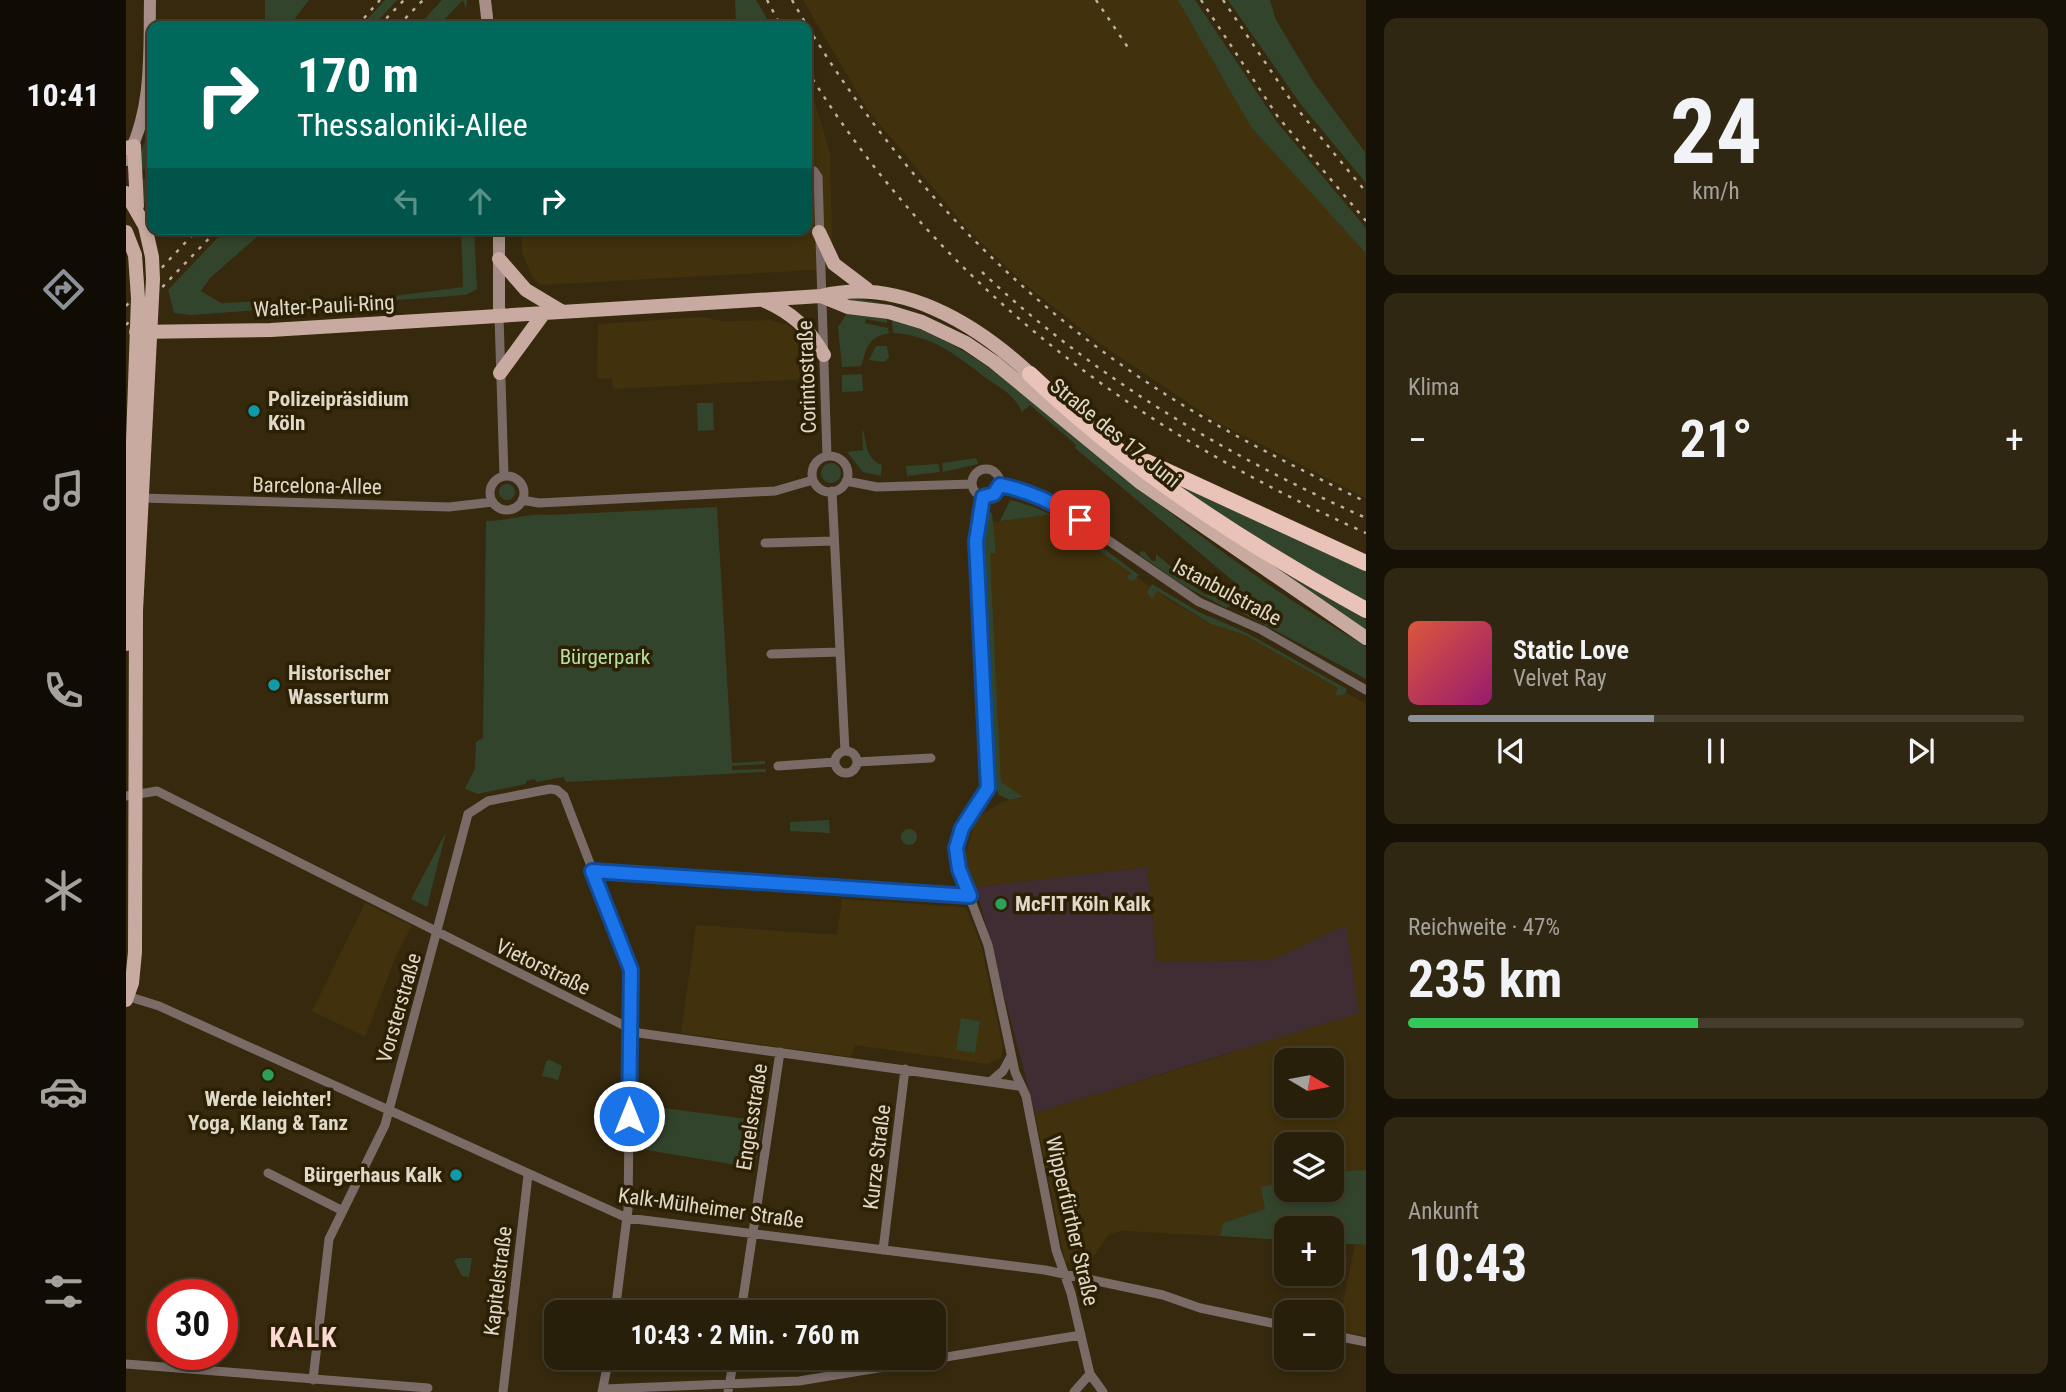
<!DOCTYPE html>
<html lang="de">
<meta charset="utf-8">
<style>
:root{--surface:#281f0a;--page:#302713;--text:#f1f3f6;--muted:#a5a29c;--line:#443d2b;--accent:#8c9099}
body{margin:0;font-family:"Roboto Condensed",sans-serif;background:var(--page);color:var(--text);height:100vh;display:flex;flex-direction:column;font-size:26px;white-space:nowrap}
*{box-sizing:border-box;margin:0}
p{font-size:23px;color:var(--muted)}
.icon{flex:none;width:38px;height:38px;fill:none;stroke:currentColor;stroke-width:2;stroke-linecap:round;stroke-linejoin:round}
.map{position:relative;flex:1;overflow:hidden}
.panel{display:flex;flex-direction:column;gap:18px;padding:18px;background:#161106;width:700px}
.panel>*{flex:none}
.hud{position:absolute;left:21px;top:21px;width:665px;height:214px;border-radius:14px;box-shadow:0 4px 10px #0003,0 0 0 2px var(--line);background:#00695c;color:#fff;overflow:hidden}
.needle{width:46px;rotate:100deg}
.tools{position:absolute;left:1148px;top:1048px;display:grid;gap:14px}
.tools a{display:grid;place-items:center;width:70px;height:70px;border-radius:14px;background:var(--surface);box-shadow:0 4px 10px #0003,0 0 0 2px var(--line);font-size:35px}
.speed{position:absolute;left:21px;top:1279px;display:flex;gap:14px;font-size:35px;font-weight:700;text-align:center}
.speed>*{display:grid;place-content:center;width:91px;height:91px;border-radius:50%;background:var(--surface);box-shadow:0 4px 10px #0003,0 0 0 2px var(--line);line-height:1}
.speed .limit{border:10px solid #d22;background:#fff;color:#111}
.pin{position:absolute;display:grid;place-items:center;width:60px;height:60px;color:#fff;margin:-30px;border-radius:14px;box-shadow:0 4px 10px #0006}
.me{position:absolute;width:77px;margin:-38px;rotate:0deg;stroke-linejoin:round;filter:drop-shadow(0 0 5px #0008)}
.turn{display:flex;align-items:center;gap:24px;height:147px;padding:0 35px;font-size:32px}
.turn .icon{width:91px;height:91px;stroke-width:2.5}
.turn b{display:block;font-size:49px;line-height:60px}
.lanes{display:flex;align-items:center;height:66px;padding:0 35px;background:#0003;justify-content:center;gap:35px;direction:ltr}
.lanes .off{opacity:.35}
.big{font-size:52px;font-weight:700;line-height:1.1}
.panel .tile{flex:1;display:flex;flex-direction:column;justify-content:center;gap:10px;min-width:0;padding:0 24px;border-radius:14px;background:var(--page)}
.panel .dial{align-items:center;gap:0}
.dial b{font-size:91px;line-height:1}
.song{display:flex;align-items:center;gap:21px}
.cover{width:84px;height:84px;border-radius:10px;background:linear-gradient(135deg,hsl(10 70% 55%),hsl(320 70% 35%))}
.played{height:7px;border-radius:4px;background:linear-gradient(90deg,var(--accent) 40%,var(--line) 40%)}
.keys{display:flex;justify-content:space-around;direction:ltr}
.heat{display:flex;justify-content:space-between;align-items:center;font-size:38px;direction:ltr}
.charge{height:10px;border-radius:5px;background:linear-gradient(90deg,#34c759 47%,var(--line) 0)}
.trip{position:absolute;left:418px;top:1300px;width:402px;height:70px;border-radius:14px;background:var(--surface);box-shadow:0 4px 10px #0003,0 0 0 2px var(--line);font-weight:700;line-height:70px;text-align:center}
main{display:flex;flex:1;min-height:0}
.tabs{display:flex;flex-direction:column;width:126px;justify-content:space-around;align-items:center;background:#100c04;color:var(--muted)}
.tabs .icon{width:49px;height:49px}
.tabs .current{color:var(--accent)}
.tabs b{font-size:32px;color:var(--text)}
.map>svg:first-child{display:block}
.built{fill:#41310c;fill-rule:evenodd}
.industrial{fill:#402d34}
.green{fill:#33442c}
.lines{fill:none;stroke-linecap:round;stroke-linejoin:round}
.street{stroke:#7a6b67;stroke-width:9}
.secondary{stroke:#a78e88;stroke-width:12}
.primary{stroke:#c9aaa1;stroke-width:14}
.highway{stroke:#e9c2b8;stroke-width:16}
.rail{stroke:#bab19f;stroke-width:2.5;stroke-dasharray:3.5 7;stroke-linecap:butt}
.route-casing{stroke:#114b97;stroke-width:18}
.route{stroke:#1a73e8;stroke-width:12}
.culture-dot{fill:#0f9aa8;stroke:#2c2004;stroke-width:2.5}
.leisure-dot{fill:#2e9e5b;stroke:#2c2004;stroke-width:2.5}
.labels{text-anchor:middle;stroke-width:7;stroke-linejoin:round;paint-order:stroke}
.street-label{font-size:21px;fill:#e0d8c8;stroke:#2c2004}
.poi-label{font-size:21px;font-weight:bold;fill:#e0d8c8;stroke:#2c2004;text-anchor:start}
.park-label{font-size:21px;fill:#b4e1a1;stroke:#2c2004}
.district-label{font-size:28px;font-weight:bold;letter-spacing:2px;fill:#fddad4;stroke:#2c2004}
</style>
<main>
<nav class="tabs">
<b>10:41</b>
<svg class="icon current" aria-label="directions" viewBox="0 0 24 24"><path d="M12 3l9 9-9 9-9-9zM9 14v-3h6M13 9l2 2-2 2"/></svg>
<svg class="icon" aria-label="music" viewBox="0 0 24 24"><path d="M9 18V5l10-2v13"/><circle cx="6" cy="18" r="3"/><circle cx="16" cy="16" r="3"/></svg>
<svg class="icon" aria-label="phone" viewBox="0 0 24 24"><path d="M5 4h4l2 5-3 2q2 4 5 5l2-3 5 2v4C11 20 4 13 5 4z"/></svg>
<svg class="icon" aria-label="climate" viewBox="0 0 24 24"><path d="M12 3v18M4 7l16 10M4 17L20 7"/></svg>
<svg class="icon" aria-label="car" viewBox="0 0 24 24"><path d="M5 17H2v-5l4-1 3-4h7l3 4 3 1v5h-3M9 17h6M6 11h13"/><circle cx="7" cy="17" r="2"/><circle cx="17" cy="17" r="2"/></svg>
<svg class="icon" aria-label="filters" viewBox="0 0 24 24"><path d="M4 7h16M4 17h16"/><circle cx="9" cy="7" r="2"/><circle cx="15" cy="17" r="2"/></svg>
</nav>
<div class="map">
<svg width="1240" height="1392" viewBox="0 0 1240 1392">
<rect width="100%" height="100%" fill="#36290e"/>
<path class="built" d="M677,0H1056L1240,245V498L1091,422L973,343L899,284L843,231L741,109Z
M141,20L139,26H46V25Z
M681,84L686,92L704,153L707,269L415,285L407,278L396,253L395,229H681Z
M575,317L596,321L644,320L662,325L680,344L685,379L487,389L486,378L471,379L472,324Z
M922,515L1048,603L1085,624L1119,635L1240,704V1170L1206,1172V1144H1160V1181L1135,1187L1139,1209L1097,1223L1094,1236L997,1231L983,1234L962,1265L939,1261L909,1113L1105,1053L1220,926L1146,960L1031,962L1021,867L850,887L838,860L850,818L878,801L897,798L875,782L864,553L870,552L867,522ZM1160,1060H1206V1106H1160Z
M716,899L837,907L841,910L855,945L877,1047L875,1058L862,1064L729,1045L725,1057L555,1033L570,925L711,935Z
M239,903L286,926L270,956L239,1037L186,1011Z
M1229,1245H1240V1336L1211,1331Z"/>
<path class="industrial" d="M1021,867L1031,962L1146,960L1220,925L1233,1013L909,1113L850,887Z"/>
<path class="green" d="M139,0H183L167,21L172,26H139Z
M259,0H271L247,26H235Z
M316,0H341L340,9L337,0L312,26H292Z
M609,0H630L643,22L610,26Z
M1052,0H1069L1150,121L1240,228V253L1125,127Z
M1102,0H1144L1150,20L1188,83L1239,152L1240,183L1176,106Z
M26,129V169H12L17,145Z
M12,179H26V208C14,203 14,191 12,179Z
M100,229H140L84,278L75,291L95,303L268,296L337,287L335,229H348L351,289L340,295L65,315L48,313L42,290Z
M721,298C854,310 920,403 1021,477C1091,528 1164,574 1240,617V631C1163,583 1088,532 1016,478C918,404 851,315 721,301Z
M722,312L761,318V323L740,319L739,323L762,328L763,333C740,338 741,349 735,366L716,367L712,327Z
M766,319C854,346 910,407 980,462C1062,528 1149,594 1240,646V679L1118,614L1112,585L949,448L950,445L904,405L896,412C887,392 872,387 856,375C828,353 804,335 767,333Z
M750,346H761L763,357L758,362L743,360Z
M736,374L737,391L716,392V375Z
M571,403H587L588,430L572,431Z
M736,428C742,442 737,457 756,465L755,476L737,472L721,452L737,450Z
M850,458L852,464L817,472L816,463Z
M695 473a10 10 0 1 1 20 0a10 10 0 1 1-20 0Z
M812,464L814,472L781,476L780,466Z
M1050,483L1240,570V604L1128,540Z
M373 492a8 8 0 1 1 16 0a8 8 0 1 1-16 0Z
M884,500C934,511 972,545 1013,575L1007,581L1001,579L1005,573L922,515L874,521Z
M591,507L606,763L639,761V764L606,766V770L640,769V772L440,782L437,777L410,782L409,779L400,781V784L352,794L339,789L349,768L350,742L357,738L360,521C383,521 403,512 425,515Z
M863,512L866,513L870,553H864L875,782L897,797L884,800L873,795L868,784L856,549Z
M1018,551L1026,561H1030V554L1078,594L1103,599L1104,606L1100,608L1057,585L1014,555V552Z
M1026,584L1073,612L1119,632L1221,689L1219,694L1209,696L1212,688L1119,635L1085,624L1031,591L1026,599L1021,592Z
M703,820L704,833L664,831V822Z
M775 837a8 8 0 1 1 16 0a8 8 0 1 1-16 0Z
M320,832L301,907L285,899Z
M835,1018L854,1021L849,1053L830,1050Z
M424,1060L436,1066L432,1080L416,1076L420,1061Z
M522,1106L637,1121L629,1168L520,1150Z
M1240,1170V1245L1206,1243V1228H1160V1240L1094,1236L1097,1223L1139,1209L1135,1187L1160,1181V1190H1206V1172Z
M332,1258H346L343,1277L336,1276L328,1261Z"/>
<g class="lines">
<path class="street" d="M681,168L688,171L692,177L701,456
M373,316L378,476
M686 474a18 18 0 1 1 36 0a18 18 0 1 1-36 0Z
M846 483a14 14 0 1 1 28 0a14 14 0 1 1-28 0Z
M364 493a17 17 0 1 1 34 0a17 17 0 1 1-34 0Z
M720,481L751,487L846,484
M874,485L912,496L932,506L1073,602L1136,630L1240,690
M706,491L719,751
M857,497L850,541L862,779L859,795L843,816L832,839L833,869L862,945L889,1072L900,1096L930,1250L945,1293L964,1374L977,1392
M15,498L323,507L367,502
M396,500L413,503L649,491L687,480
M639,543L708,541
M645,654L714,652
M709 762a11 11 0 1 1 22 0a11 11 0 1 1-22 0Z
M731,762L805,758
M652,766L709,762
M0,796L31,791L513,1033L893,1086
M466,871L844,896
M1,996L33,1006L501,1218L919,1270L1037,1295L1074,1308L1160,1326
M864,1082L877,1071L885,1056
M142,1173L217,1211
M757,1250L779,1069
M615,1312L654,1052
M1206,1335L1240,1342
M0,1364L302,1388
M187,1380L203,1239L259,1125L342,814L362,801L424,789L431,790L438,796L505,970L502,1209L489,1312
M478,1389L673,1381L955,1335
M377,1392L402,1175
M476,1392L483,1358
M602,1392L608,1358
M948,1392L964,1374"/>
<path class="secondary" d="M359,0L362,26
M0,160C27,110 23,55 24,0
M373,229V316"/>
<path class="primary" d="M0,148L8,146L11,206
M0,193L19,226L26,257L27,279L10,611L9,952L6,983L0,1000
M0,232L9,255L12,298L0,644
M693,232L708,264L741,289
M373,259L400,290L435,311
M695,296L722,307L763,312L796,322L840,343L868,362L1015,483L1240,638
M637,300C666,313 682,327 698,355
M10,332L145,330L695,296C774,277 849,323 904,374
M374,373L418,313"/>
<path class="highway" d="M904,374C1003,469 1120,544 1240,610
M1021,462L1240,563"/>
<path class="rail" d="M641,0L655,26
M666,0C752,150 872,283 1016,379C1087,427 1164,464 1240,502
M970,0L1003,49
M1075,0L1152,117L1240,221
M1097,0L1168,105L1240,192
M231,26L254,0
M253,26L278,0
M272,26L297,0
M681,70C816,289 1008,429 1240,533
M856,272C968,378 1100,455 1240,518
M0,306L72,229
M0,325L92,229"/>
</g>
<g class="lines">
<defs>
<path id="route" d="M503,1116L505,970L466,871L844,896L833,869L830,848L836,828L862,788L850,541L857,497L868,494L874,485C904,491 928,503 954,520"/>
</defs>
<use href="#route" class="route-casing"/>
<use href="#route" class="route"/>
</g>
<g class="culture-dot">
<circle cx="128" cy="411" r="7"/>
<circle cx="148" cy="685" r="7"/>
<circle cx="330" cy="1175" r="7"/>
</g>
<g class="leisure-dot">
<circle cx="875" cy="904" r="7"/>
<circle cx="142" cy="1075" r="7"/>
</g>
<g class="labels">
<g class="street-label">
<text transform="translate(198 306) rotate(-3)" y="7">Walter-Pauli-Ring</text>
<text transform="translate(681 377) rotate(-92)" y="7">Corintostraße</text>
<text transform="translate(989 433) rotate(39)" y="7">Straße des 17. Juni</text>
<text transform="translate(191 486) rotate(1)" y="7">Barcelona-Allee</text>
<text transform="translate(1101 592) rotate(28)" y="7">Istanbulstraße</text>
<text transform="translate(417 967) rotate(26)" y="7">Vietorstraße</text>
<text transform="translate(273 1008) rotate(-74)" y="7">Vorsterstraße</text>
<text transform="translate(626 1117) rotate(-81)" y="7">Engelsstraße</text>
<text transform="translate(751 1157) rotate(-83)" y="7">Kurze Straße</text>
<text transform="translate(585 1208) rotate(8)" y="7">Kalk-Mülheimer Straße</text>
<text transform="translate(946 1221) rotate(77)" y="7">Wipperfürther Straße</text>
<text transform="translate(372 1281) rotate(-83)" y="7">Kapitelstraße</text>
</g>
<g class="poi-label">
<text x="142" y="406">Polizeipräsidium<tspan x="142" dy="24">Köln</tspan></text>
<text x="162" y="680">Historischer<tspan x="162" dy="24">Wasserturm</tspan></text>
<text x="889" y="911">McFIT Köln Kalk</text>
<text x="142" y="1106" text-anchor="middle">Werde leichter!<tspan x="142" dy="24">Yoga, Klang &amp; Tanz</tspan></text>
<text x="316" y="1182" text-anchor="end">Bürgerhaus Kalk</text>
</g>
<g class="park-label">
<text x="479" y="664">Bürgerpark</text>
</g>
<g class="district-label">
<text x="178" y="1347">KALK</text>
</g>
</g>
</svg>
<div class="tools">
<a><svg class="needle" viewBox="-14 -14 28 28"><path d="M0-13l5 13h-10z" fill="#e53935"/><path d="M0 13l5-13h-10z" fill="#a5a29c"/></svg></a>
<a><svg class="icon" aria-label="layers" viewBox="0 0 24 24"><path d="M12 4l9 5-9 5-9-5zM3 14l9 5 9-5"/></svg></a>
<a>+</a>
<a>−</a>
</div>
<div class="speed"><div class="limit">30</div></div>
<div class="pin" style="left:954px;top:520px;background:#d93025"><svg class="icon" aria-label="arrive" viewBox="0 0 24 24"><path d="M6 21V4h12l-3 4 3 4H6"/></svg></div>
<svg class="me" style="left:503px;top:1116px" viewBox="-20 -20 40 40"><circle r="17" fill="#1a73e8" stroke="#fff" stroke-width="3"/><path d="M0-11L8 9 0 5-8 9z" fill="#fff"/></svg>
<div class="trip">10:43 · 2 Min. · 760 m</div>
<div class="hud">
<div class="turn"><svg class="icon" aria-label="right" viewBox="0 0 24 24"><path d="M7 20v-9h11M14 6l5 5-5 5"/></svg><div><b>170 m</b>Thessaloniki-Allee</div></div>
<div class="lanes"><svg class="icon off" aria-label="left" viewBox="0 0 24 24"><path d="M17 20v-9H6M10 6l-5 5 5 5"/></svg><svg class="icon off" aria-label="ahead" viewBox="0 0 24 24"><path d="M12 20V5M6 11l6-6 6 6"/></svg><svg class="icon" aria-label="right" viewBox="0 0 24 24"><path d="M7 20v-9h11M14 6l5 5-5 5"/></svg></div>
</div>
</div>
<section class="panel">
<div class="tile dial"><b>24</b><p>km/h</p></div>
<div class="tile"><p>Klima</p>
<div class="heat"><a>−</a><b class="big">21°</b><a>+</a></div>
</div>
<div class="tile">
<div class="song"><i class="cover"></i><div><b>Static Love</b><p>Velvet Ray</p></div></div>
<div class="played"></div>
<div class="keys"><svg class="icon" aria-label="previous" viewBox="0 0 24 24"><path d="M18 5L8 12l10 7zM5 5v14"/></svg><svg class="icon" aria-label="pause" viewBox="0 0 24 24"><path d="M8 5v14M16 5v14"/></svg><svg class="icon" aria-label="next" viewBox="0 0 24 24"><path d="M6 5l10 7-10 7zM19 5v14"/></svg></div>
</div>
<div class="tile"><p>Reichweite · 47%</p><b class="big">235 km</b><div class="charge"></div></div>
<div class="tile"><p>Ankunft</p><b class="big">10:43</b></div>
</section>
</main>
